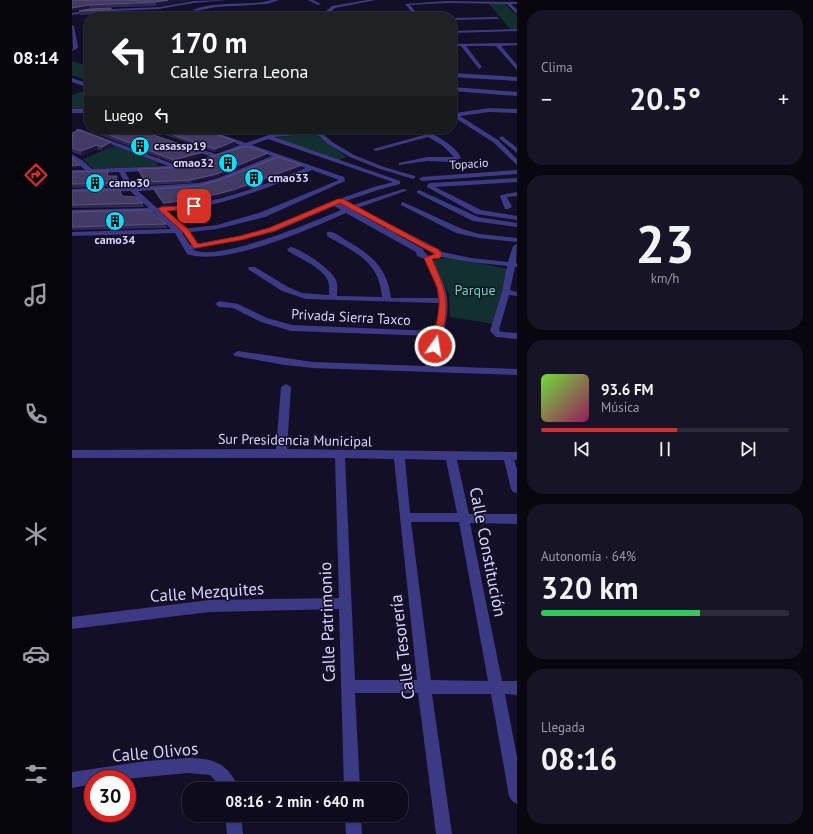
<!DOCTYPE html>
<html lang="es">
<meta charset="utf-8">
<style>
:root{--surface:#0e0b1c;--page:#171425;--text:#f1f3f6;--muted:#9b9ba3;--line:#2e2b3b;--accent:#d93025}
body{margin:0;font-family:"PT Sans",sans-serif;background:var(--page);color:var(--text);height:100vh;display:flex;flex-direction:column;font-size:15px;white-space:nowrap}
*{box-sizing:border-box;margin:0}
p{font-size:13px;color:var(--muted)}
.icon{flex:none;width:22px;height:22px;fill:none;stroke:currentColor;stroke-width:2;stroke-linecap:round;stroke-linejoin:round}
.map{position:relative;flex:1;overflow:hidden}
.sheet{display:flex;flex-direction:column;gap:10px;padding:10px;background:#08060f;width:296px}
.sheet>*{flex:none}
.banner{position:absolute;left:12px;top:12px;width:373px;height:122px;border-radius:16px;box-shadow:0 1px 3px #0004,0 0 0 1px var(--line);background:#202124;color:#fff;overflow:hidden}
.speed{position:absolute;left:12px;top:770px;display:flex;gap:8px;font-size:20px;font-weight:700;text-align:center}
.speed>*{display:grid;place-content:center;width:52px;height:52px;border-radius:50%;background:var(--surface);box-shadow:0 1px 3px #0004,0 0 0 1px var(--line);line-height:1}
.speed .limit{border:6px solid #d22;background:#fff;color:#111}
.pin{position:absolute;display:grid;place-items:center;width:34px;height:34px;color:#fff;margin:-17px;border-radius:8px;box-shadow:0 2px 6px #0006}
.me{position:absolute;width:44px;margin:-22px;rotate:13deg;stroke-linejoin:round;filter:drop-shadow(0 0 3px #0008)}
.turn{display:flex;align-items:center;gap:14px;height:84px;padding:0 20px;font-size:18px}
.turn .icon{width:52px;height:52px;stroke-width:2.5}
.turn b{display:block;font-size:28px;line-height:34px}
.then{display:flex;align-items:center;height:38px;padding:0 20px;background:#0003;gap:8px;font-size:15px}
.big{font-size:30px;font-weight:700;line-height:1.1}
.sheet .widget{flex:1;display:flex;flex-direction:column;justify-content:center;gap:6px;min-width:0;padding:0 14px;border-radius:16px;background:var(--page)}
.sheet .dial{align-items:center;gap:0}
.dial b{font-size:52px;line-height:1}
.song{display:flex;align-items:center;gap:12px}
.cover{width:48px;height:48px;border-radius:6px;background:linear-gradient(135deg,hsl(100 70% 55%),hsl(330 70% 35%))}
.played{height:4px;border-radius:2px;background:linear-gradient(90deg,var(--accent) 55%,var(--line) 55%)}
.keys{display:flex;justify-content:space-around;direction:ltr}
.heat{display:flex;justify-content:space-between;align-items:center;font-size:22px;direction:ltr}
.charge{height:6px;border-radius:3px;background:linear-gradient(90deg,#34c759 64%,var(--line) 0)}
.trip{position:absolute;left:110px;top:782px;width:226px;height:40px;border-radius:16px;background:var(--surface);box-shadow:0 1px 3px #0004,0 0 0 1px var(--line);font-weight:700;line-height:40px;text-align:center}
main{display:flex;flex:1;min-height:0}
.tab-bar{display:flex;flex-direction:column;width:72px;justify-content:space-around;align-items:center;background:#06040b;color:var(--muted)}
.tab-bar .icon{width:28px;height:28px}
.tab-bar .current{color:var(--accent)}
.tab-bar b{font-size:18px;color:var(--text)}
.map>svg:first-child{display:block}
.green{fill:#12302f}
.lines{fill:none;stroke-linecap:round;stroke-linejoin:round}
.minor{fill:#3d3a85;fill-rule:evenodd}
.wall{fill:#312854}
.shaded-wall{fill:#1d163a}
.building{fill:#433a66;stroke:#5a527e}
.route{fill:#d93025;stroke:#8d1f18}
.labels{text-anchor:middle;stroke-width:3;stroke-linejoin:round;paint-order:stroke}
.far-poi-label{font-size:12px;font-weight:bold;fill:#d9d4ff;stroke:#130f26;text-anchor:start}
.far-street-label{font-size:12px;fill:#d9d4ff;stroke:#130f26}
.park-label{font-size:14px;fill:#5fe0c0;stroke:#130f26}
.street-label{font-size:14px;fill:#d9d4ff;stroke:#130f26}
.near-street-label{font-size:17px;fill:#d9d4ff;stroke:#130f26}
</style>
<main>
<nav class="tab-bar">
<b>08:14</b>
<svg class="icon current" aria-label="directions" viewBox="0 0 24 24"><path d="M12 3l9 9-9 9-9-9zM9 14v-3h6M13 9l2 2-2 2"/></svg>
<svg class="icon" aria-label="music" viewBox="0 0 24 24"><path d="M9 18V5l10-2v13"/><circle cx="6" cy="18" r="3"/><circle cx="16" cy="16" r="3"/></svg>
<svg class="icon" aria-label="phone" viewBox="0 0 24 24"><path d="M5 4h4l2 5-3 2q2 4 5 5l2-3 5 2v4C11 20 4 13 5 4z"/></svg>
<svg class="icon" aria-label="climate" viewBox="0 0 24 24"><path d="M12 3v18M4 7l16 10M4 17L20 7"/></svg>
<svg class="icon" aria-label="car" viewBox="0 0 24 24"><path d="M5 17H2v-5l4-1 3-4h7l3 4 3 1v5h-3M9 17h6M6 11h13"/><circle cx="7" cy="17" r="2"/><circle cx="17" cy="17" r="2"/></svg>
<svg class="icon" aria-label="filters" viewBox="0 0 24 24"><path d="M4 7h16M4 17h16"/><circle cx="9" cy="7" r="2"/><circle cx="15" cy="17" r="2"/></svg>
</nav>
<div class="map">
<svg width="445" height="834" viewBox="0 0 445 834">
<rect width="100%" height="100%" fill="#130f26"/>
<path class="green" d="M417,4H433L445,16V29H438Z
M0,61L15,66L17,71V81L0,75Z
M17,89V109H0V95Z
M239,133L244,135L275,157L267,160L202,138Z
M43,146L87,163L84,166L21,169L11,159Z
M377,257L436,269L422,324L378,317L377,294L363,268L362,260Z"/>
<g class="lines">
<path class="minor" d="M156,0L122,3L87,9L18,12L0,15V13L18,10L87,7L122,1Z
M200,0H207L195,4L144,7L123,11L121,10C144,0 175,7 200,0Z
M236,0H241L249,4L246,5Z
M295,0H304L263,8L252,17H247L260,6Z
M374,1L445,2V4H439L445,10V14L435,4L374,3L338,5L348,17H344L333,4Z
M425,17L427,19L380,20V18Z
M0,25L2,26L6,48L0,51L1,47Z
M445,29V31L380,33V31Z
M445,43V45L429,46L445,65V70L424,46H394L410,67L407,69L389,46H380V44Z
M380,73L445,77V81L380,77Z
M0,78L17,84V88L0,82Z
M380,87L445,92V96L380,91Z
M417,108L445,109V113L417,112L388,116L426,140L445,159V165L421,142L380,116V111L384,113Z
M0,109H17V113H0Z
M4,129H8L101,164L102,166L126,160L129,162L100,170L53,172L62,187L127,183L146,178L200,156L174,147L143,158L108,146V144L110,143L144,154L168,145L124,129H133L174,143L205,132L239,130L251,134L260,142L282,155L312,167L343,176V178L341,179L308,169L278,157L256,144L247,136L239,134L202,137L328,181V184L306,190L268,203L275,207L331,189L336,190L280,210L351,249C353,255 359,256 362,262C365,271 370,279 373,288C381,313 368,342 362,366L445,369V375L241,368L213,365L163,356L161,354L166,351L241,362L353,366L361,336L219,331L189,322L161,308L147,307L143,304L147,301L166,304L195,318L220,325L362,331L366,316L367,303L234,299L210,291L176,269L177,267H183L216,287L230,293L257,295C257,290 258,284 255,279C248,266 228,259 216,251L215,249L219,247C231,250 259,269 264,280C266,285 265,291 265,296L310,297C307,261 284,253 255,236V232C262,231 267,236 272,239C298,254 315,266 319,298H366L365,288L353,259L345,256L344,252L274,213C237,229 154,267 115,254L103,233L0,236V232L99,229L81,212L0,214V210L77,208L58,191L0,193V189L55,187L47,172L0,174V170H13L0,159V154L11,161L20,169L96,166L4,131ZM196,139L321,182L302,187L273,197L196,228L168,236L118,245L110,233L145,229L193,217L273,181L272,177L180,145ZM206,158L234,168C181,189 143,205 85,208L66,191L127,187L150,180ZM240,170L267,180L187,213L145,225L107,229L89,212C143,209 190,190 240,170ZM262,206L269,210C243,221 143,264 120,249L169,240L202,232Z
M293,129H304L284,135L281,133Z
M344,129C356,129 385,146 389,158L380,162L355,161L327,165V163L355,157H382L370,145L356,137L304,151L301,149L352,135Z
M430,136L445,148V153L428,139L427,138Z
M445,170V174L350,181L347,179L350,177Z
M445,178V182L363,187L409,210L445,216V220L404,214L355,187L356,184L358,183Z
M347,190L406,217L445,223V227L401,221L345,193V191Z
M445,192V196L435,197L440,207L436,209H433L428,196L429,195Z
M331,202L390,229L407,234L445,238V242L407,238L384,233L329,205V203Z
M314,225H320C328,230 367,248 370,252L399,258L436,262L441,246L445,244L444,262L445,263V267H443L438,290L445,292V296L437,295L427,330L429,332L445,333V339L424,337L418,331L430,292L435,266L399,262L364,256C361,251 323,233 314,229Z
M214,384L219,387L215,449L445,452V460H442L445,469V493L441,492L439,489L432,460H385L397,514H445V524L398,523L430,681H445V695L433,694L445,757V804L440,801L437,796L419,694H360L380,834H364L346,693H283L288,789H272L267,609L137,612L0,629V617L137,600L267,598L263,458H0V450L204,449L209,387ZM273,458L322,459L345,680H283ZM333,459L374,460L385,513H338ZM339,522H387L416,681L359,680Z
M115,758C142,758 156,763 167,789H151L138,775L115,773L53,779H21V784L0,788V772L74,761Z
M153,815H169L171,834H155Z
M273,815H289L290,834H274Z"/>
</g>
<path class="wall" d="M0,0H119L84,6L18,8L0,11Z
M39,8L40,14L8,15L7,11Z
M22,129L58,134L131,156L102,163L22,133Z
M75,129H106L164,145L143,152Z
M0,133L40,147L30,151L25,149L10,156L0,152Z
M196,153V156L145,177L119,183L73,185L67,172L66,169L113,167V165Z
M230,168L161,193L125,202L92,206L82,191V189L127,186Z
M36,171V176L46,179L45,186L0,188V172Z
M0,191L50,196L71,203L72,207L0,208Z
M0,212L94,224L95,228L0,230Z"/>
<path class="shaded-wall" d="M96,0H119L84,6V2Z
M17,5L18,8L0,11V8Z
M163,141L164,145L143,152V149Z
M39,142L40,147L30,151V147Z
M25,145V149L10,156L9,151Z
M131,152V156L102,163V160Z
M196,153V156L145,177L119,183V180Z
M8,165V168L0,169V166Z
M230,165V168L161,193L125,202L92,206V203Z"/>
<path class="building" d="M0,0H96L84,2L17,5L0,8Z
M39,8V10L7,11L17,9Z
M22,129H45L58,134L67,130L131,152L102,160Z
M84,129H106L115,131L120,129H129L163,141L143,149Z
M7,130L39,142L30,147L25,145L9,151L0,148V137L2,136L0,135V133Z
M174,146L196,153L145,174L119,180L73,182L66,169L118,167L113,165Z
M206,157L230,165L161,190L125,199L92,203L82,189L127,186L150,179Z
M0,158L8,165L0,166Z
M36,171L35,176H45L44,183L0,184V172Z
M48,190L50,196L64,197L71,203L0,205V191Z
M77,210L94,224L0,227V212Z"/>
<path class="route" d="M266,199H271L358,246L366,249L370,254L368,258L360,259C372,287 378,299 371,330C369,336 369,342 366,348L363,349L359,346C363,327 371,306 365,287C361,277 356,268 352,258L363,254L268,203L202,231L169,240L124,248H122L111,232L86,209L89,207L124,205V207L122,208L95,211L116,229L126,244L168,236L197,228Z"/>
<defs>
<symbol id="building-disc" viewBox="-11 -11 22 22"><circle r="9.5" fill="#00e5ff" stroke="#130f26"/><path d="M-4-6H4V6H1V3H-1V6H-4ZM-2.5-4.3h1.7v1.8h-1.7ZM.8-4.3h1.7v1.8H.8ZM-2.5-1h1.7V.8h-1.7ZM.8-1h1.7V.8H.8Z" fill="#111"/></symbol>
</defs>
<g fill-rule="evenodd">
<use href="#building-disc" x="57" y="135" width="22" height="22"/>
<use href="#building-disc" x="145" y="152" width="22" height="22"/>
<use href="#building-disc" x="171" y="167" width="22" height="22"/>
<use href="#building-disc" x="12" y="172" width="22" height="22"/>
<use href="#building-disc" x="32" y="210" width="22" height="22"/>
</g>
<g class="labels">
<g class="far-poi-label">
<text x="82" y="150">casassp19</text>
<text x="142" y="167" text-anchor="end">cmao32</text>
<text x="196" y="182">cmao33</text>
<text x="37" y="187">camo30</text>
<text x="43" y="244" text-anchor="middle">camo34</text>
</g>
<g class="far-street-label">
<text transform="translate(397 164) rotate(-4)" y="4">Topacio</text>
</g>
<g class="park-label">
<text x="403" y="295">Parque</text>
</g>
<g class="street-label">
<text transform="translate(279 317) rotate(3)" y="5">Privada Sierra Taxco</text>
<text transform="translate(223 440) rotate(1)" y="5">Sur Presidencia Municipal</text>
</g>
<g class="near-street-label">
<text transform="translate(416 552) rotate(79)" y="6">Calle Constitución</text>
<text transform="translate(135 592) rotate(-4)" y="6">Calle Mezquites</text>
<text transform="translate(255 622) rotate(-92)" y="6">Calle Patrimonio</text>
<text transform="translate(330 647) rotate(-97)" y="6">Calle Tesorería</text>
<text transform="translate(83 752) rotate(-5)" y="6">Calle Olivos</text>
</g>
</g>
</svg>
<div class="speed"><div class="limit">30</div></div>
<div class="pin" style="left:122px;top:206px;background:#d93025"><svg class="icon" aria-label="arrive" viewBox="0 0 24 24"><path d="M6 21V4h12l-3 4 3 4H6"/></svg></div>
<svg class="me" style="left:363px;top:346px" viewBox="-20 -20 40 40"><circle r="17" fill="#d93025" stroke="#fff" stroke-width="3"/><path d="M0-11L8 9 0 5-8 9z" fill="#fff"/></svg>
<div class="trip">08:16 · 2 min · 640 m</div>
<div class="banner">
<div class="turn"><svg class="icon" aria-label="left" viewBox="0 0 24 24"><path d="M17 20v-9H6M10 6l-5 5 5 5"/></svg><div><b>170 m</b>Calle Sierra Leona</div></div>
<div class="then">Luego<svg class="icon" aria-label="left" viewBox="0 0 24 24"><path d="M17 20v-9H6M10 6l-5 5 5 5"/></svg></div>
</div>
</div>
<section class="sheet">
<div class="widget"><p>Clima</p>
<div class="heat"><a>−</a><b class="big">20.5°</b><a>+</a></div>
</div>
<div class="widget dial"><b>23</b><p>km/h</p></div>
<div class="widget">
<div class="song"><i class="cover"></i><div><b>93.6 FM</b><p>Música</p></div></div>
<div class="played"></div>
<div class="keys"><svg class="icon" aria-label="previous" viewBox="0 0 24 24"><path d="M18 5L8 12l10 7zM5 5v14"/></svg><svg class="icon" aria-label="pause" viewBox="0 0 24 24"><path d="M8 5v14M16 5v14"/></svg><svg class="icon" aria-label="next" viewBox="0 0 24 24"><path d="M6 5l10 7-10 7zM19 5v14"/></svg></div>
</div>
<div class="widget"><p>Autonomía · 64%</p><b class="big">320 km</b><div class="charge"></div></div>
<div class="widget"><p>Llegada</p><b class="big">08:16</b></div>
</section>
</main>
